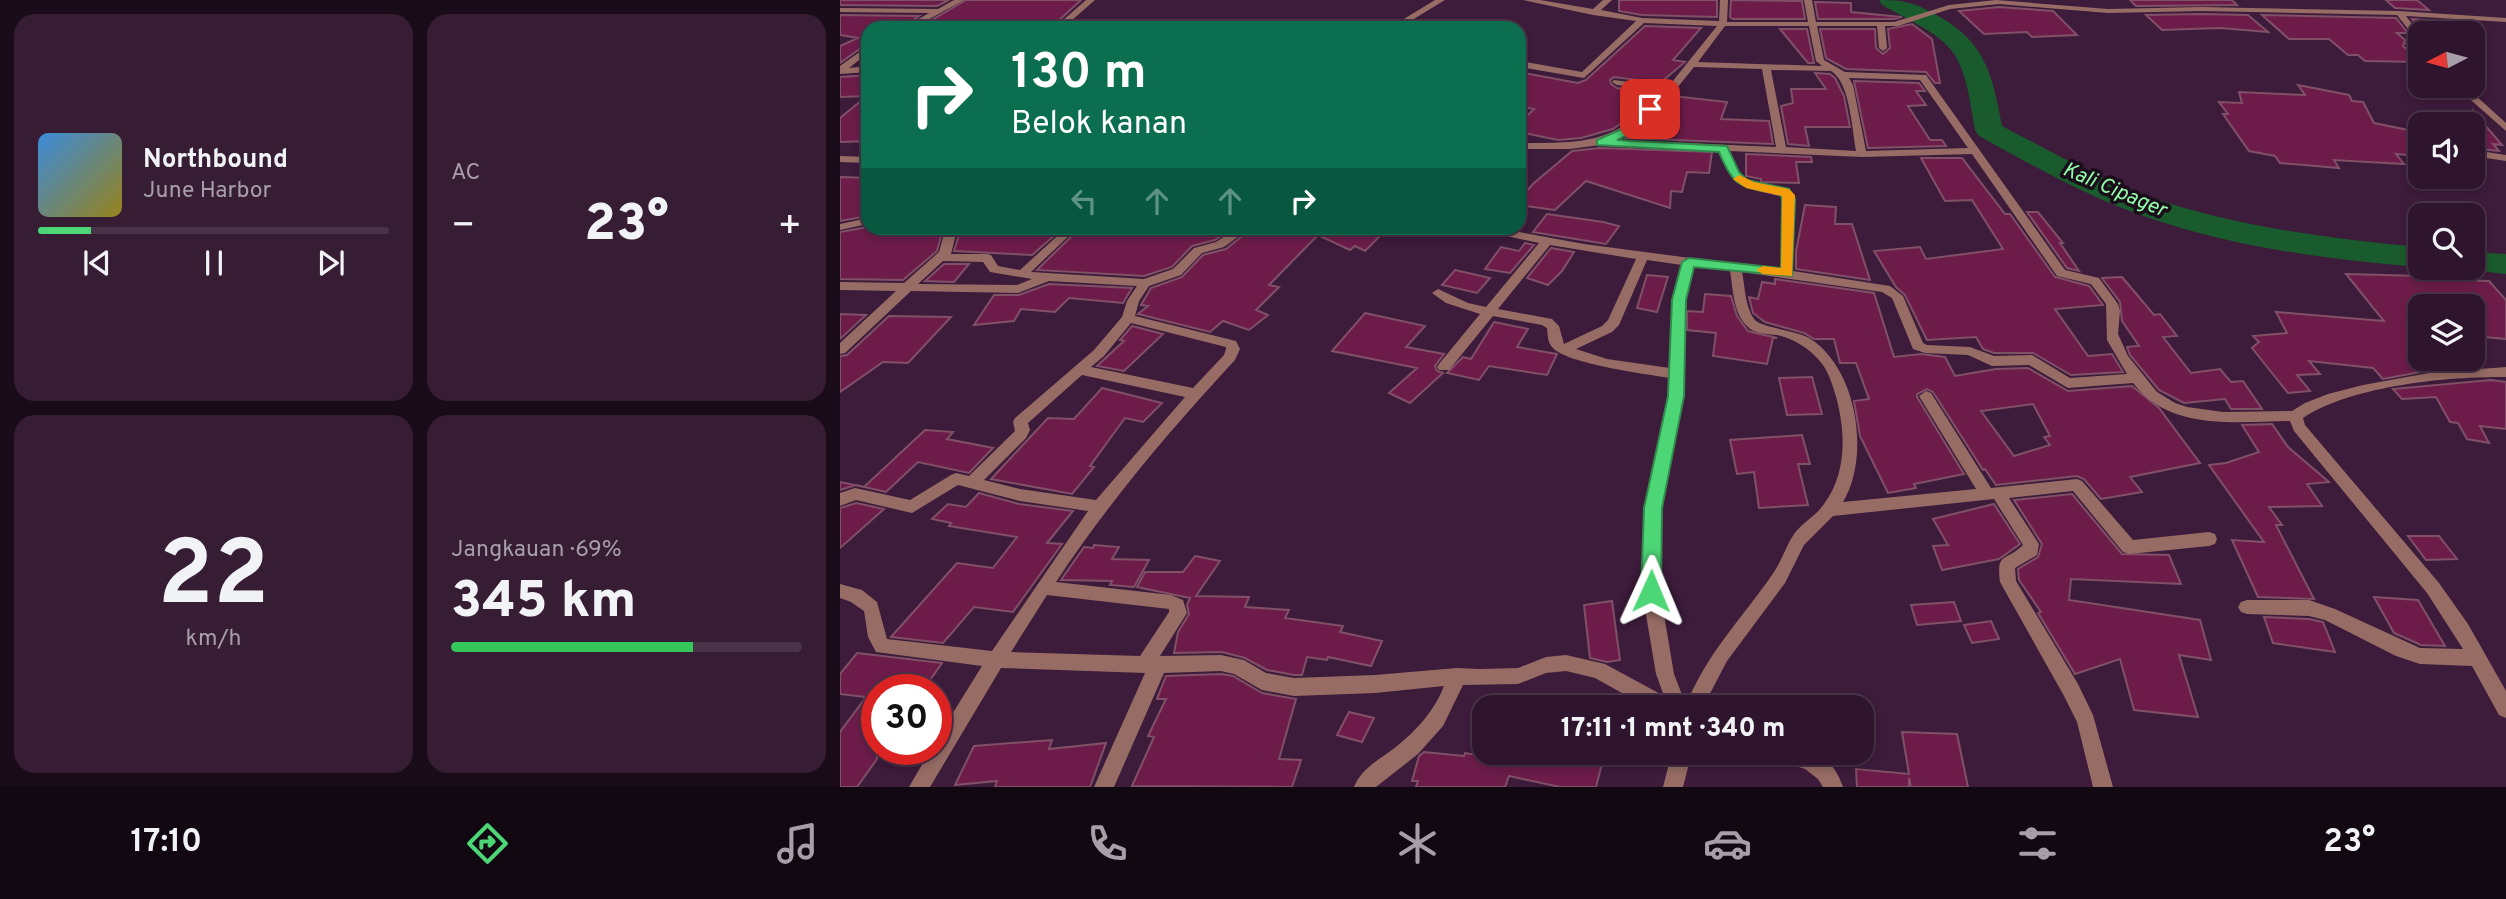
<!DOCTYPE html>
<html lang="id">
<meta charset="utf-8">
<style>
:root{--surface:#2e142c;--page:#361d34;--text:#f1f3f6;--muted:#a79ea9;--line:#493348;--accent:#4dd676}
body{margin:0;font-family:Overpass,sans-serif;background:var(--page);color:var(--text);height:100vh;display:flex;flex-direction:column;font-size:26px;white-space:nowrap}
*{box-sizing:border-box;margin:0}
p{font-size:23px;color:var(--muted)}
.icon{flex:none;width:38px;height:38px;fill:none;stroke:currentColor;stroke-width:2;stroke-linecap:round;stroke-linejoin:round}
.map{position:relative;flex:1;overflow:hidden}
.drawer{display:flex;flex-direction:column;gap:14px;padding:14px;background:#190b18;width:840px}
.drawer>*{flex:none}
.top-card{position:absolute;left:21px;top:21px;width:665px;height:214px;border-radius:21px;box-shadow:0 4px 10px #0003,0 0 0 2px var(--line);background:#0b6e4f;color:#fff;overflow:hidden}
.needle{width:46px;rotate:264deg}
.controls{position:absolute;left:1568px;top:21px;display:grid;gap:14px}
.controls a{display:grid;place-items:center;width:77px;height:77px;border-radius:14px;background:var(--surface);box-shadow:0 4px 10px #0003,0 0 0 2px var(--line);font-size:35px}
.speed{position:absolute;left:21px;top:674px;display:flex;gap:14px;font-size:35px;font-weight:700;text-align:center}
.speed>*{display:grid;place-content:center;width:91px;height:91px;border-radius:50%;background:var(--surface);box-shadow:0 4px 10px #0003,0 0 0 2px var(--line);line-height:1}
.speed .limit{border:10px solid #d22;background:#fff;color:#111}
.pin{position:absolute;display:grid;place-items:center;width:60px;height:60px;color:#fff;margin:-30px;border-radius:14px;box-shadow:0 4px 10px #0006}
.me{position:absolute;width:77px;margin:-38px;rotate:1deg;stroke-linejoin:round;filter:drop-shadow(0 0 5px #0008)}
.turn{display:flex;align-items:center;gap:24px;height:147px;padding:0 35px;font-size:32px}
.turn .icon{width:91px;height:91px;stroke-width:2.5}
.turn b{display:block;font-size:49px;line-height:60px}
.lanes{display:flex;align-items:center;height:66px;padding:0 35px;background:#0003;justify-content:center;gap:35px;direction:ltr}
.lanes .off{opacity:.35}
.big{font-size:52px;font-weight:800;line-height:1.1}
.drawer .tile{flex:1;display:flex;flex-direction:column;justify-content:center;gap:10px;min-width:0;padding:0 24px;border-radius:21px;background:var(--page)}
.drawer .dial{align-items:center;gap:0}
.dial b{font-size:91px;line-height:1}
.song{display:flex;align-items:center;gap:21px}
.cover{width:84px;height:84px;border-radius:10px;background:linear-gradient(135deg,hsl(210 70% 55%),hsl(50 70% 35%))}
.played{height:7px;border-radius:4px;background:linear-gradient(90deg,var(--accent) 15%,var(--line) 15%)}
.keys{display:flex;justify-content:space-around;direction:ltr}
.heat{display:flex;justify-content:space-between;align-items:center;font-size:38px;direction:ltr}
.charge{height:10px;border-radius:5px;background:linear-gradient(90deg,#34c759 69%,var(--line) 0)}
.drawer .tiles{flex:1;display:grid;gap:14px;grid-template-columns:repeat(2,1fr)}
.trip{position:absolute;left:632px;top:695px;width:402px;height:70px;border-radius:21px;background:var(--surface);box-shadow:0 4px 10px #0003,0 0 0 2px var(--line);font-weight:800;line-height:70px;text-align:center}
.menu{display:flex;height:112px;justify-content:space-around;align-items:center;background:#120812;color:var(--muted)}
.menu .icon{width:49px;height:49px}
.menu .selected{color:var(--accent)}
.menu b{font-size:32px;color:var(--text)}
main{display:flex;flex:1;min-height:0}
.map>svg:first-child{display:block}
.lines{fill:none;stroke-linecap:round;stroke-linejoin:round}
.river{fill:#195b2d;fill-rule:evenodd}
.building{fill:#6d1c4a;stroke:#805067;stroke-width:2;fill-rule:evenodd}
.minor{fill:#976c65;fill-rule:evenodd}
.route{fill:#4dd676;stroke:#328b4d;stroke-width:2}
.slow{fill:#f59e0b}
.labels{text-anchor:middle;stroke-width:7;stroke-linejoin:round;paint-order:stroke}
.far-water-label{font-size:21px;font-style:italic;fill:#90fea9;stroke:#1b0c1a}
</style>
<main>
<section class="drawer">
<div class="tiles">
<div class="tile">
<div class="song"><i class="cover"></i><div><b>Northbound</b><p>June Harbor</p></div></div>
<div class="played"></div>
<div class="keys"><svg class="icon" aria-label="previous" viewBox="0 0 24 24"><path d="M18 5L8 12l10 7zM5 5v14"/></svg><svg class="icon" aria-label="pause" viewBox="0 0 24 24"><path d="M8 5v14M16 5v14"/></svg><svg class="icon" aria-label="next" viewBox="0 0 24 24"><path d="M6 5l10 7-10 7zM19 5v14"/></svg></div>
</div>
<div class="tile"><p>AC</p>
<div class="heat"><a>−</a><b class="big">23°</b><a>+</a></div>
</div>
<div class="tile dial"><b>22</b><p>km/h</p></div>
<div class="tile"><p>Jangkauan · 69%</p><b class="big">345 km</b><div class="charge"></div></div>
</div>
</section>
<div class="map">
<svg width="1666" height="787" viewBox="0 0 1666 787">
<rect width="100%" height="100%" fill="#3d1b3b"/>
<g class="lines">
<path class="river" d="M1039,0C1067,0 1075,3 1100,17C1146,43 1153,77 1162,126C1210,151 1256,177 1307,196C1395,227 1488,238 1580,247V267C1480,259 1376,245 1282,208C1232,188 1186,162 1139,136L1135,130C1122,44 1116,45 1042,5Z
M1633,252L1666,254V274L1621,269L1633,268Z"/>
</g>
<path class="building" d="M0,0H109L97,6L0,5Z
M126,0H241L214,25H198L194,28H78Z
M779,0H877V17L802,15L779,11Z
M891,0L962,1L965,19H893L890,17Z
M1290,0H1392L1397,5L1296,6Z
M1546,0H1577L1589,10L1555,8Z
M975,2L1011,3V12L1062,17L1054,19H978Z
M1159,7L1213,11L1237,35L1192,37L1187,32L1144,34L1119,11Z
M1362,14L1408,15L1428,32L1380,28L1322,30L1306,15Z
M0,15L79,16L61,28H28V43L0,63V46L18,38L0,35Z
M1422,15L1556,18L1568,33H1557L1565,40L1563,46L1580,62L1525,61L1518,55H1508L1489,39H1449Z
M1572,19L1601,21L1614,32L1581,31Z
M1072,24L1092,39L1100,83H1095L1086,72L1006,69L986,58L980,29H1035L1036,48L1043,54L1050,48L1048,29Z
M805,26L861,28L833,60L845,62L820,83L774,77L770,80L771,84L777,88L818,94L804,107L773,129L741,138L718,140L679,132V124L694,109L679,106V72L738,83L746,80Z
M940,29H967L974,63H968Z
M975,73L990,74L995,78L1004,96L1010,127H965L969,146L948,144L941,106L953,103L951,89H986Z
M28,75V141L0,142V118L27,96L0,97V77Z
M1014,81L1079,83L1085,91H1076L1086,105L1068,106L1090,140H1102L1106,146L1028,148Z
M1458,85L1509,95L1512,101L1523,102L1534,123L1568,130L1580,151V156L1556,154L1564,164L1494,160L1499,168L1440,163L1435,156L1409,151L1383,114H1388L1379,102L1402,103L1399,92L1465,95Z
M833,96L887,102L881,119L929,121L933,144L786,138L811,120Z
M1633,111L1662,145L1653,144L1659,151L1633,148Z
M760,148L872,152L869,173L847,172L842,192L831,191L830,208L746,181L715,210L679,205V199L694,183L732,151Z
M906,154L971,157L972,162H956L959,183L921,182V179L906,176Z
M1081,158H1122L1165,214H1170L1215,277L1249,286L1263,305L1215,309L1248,356L1272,354L1283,372L1231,375L1193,353H1154L1143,349L1136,337L1087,340L1065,295L1056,287L1034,251L1080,247L1086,259L1163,249L1132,200L1105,201Z
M0,177L28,178V216L0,221Z
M965,205L996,207L995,224H1012L1030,280L956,269V251Z
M1187,212H1198L1223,243H1220L1239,271L1227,268Z
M707,214L763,222L779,226L766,244L693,232Z
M28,227L55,228L101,236L97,251L63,280L0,279V232Z
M119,228H223L192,255L114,251L119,235L116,230Z
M240,228H239H393L375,240L352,246L332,267L304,276L197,270Z
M412,228H548L525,251L515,246L510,250L478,235L429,285L439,287L416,310L428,315L409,330L383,321L370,332L298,314L308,306L301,305L311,288L342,277L363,255L386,249Z
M685,243L694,245L670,273L645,269L661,247L679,251Z
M711,248L734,252L722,271L708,285L687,278Z
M104,264H129L114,282L85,281Z
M615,270L650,278L637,293L602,285Z
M1506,274L1617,277L1619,280L1649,281L1666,300V339L1633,336V306H1580V359L1591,370L1543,379L1533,368L1469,361L1480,374L1457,375L1470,391L1448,393L1412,348L1419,342L1413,336L1447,333L1436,312L1544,321Z
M807,275L828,277L817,312L797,308Z
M1282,277L1314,315L1320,314L1337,336L1323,337L1351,373L1380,369L1391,382L1403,381L1422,409H1391L1385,399L1344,403L1319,390L1290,355L1287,347L1299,346L1282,321L1280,302L1262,278Z
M935,279L1034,293L1054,357L1081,354L1105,357L1115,376L1156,369L1188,368L1228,391L1292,386L1319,408L1360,463L1290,477L1302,492L1261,499L1244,479L1237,476L1156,485L1145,469L1143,470L1093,392L1087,389L1077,394V397L1124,474L1074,484L1076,488L1048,493L1020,436L1014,401L1029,399L1016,363H1000L994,339H974L964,333L925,322L913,313L909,297L918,299L922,282L935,284ZM1193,404L1210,436L1204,437L1210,445L1174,456L1141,411Z
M209,284L292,288L283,303L229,298L215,312L181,309L174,321L134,325L154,295H179Z
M865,294L891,296L897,316L908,331L937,338H933L927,364L873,356L876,333L847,330V311L863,312Z
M525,313L585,326L566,347L604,354L595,366L597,371L603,373L570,403L549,393L577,368L492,351Z
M0,314L26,315L0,339Z
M49,316L111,317L68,363L43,362L0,392V356L7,355Z
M654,322L688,329L677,347L717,354L707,375L649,366L639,380L607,373L623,357L631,359Z
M292,326L323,334L284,371L257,366L284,341L280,340Z
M972,377L982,414L947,415L939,378Z
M1651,380L1666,382V429L1640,426L1649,443L1627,439L1618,423L1610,422L1596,397L1562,399L1553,389Z
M262,388L322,403L303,422L285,418L250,466L254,467L232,494L151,479L208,418L234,419Z
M1432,424L1448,447L1489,482L1467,484L1482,506L1429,507L1442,525H1436L1474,599L1418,597L1392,540L1424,542L1369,465L1386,463L1419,452L1402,425Z
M85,430L113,432L107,439L153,448L129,473L78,462L46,492L16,485L0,490V482L24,487Z
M962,435L970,464H958L968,505L919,508L914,472L897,474L890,440Z
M139,493L179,504L233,511L207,543L222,544L173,612L134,607L103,643L51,637L117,563L153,568L177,537L109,526L111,523L92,519L108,504L126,507Z
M1232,494L1282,554L1329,555L1341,584L1231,579L1229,600L1360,620L1371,660L1339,655L1358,717L1294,710L1280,659L1235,674L1198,613L1201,612L1179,580L1178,569L1198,557L1202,544L1174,500Z
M16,503L44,509L0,548V508Z
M1154,504L1180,544L1159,559L1102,570L1093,546L1108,545L1093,519Z
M1568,536H1599L1617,559L1586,560Z
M254,545L279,547L272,559L309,560L294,587L270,585L272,581L221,580L244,547L253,548Z
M355,556L380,561L356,596L409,597L405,607L449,610L445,618L503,626L500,632L542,641L531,666L488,657L487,660L467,657L462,675H454L427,670L405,658L382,652L334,653L338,632L349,614L347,605L350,598L297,587L305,572H343Z
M1534,597L1578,600L1605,646L1581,645L1554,633Z
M772,601L780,660L767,662L750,658L744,605Z
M1114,602L1121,621L1077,625L1071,605Z
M1424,617L1469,619L1483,622L1495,652L1433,643Z
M1151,621L1159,639L1132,643L1124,625Z
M17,653L102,663L83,690H37V759L17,787H0V732L26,697L0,694V674Z
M381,674L393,676L422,693L456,699L439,759L461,760L452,787L292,786L314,737L308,736L326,699H317L326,676Z
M509,712L534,718L522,742L497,735Z
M1062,732L1117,734L1128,787H1071L1069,778V787H1017L1016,769L1069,774Z
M212,740L209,749L266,743L250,787H155L157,781L115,785L134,746Z
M584,752L624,756L625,753L658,758L659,752H765L756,787H720L669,776L665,787H576L578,781H572L579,756Z"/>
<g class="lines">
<path class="minor" d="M114,0H124L73,28H63L89,13L0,12V8L98,9Z
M246,0H255L223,28H214Z
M595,0H605L559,28H549Z
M683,0H700L753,9L763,0H772L761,10L802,18L879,21L880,0H888L887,22H968L964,0H972L976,22H1054L1109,5L1156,0L1268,9L1362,7L1559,11L1666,18V22L1566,16L1580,34L1573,44L1580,50V58L1565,44L1572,34L1557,15L1362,11L1268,13L1159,4L1110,9L1058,26H1045L1047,48L1043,51L1039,48L1037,26H977L984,60L1005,72L1086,75L1225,270L1259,278L1278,304L1280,311L1278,334L1288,356L1317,392L1335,403L1347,407L1383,412L1452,411L1465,403L1488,394L1523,385L1589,373L1666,367V377C1609,376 1510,386 1463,418L1465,425L1599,583L1628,624L1666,691V718L1659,715L1632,666L1580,664L1556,656L1485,620L1469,616L1407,614L1401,612L1398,607L1401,602L1407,600H1469L1495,609L1580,648L1623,649L1587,593L1454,431L1450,421C1396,422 1329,431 1293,383L1228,388L1189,365L1152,366L1128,355L1085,353L1073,349L1052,298L1042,292L902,272C905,286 905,307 914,319C921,328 955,330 969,338C1017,367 1031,456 1003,502L1136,489L1079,396L1086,391L1091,393L1151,488L1237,479L1242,481L1293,540L1369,532L1375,534L1377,539L1375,544L1369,546L1289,554L1283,552L1233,491L1169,498L1199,544L1197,555L1175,568L1176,581L1238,684L1253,715L1273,787H1253L1237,722L1224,696L1160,582C1156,551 1166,562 1183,545L1154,499L993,516L964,545L945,583L887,661L863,707H807L755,678L726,671L706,673L678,684L623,685L603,726L578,754L536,787H514C522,767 541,759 557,746C577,730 595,710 604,686L535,693L454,696L422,690L394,674L381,671L324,673L274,787H254L305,673L161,668L90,787H69L91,749H96V740L142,666L36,652L28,637L24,611L11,602L0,598V584L22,590L37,602L47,639L152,651L248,511L180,501L118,485L72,513L16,500L0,506V493L15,488L70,500L111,475L116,473L129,476L175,431L173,422L175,418L254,350L282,317L287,301L297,286L209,281L178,293L71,291L5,353L0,354V343L56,291L0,290V282L64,283L99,252L104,234L95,230L94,228H112L116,234L111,254H147L151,255L158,266L180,270L226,228H237L191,272L304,279L333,269L354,248L376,242L397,228H410L384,247L362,253L341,275L309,286L299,301L295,316L396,341L400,349L395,360C330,430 269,502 216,582L331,595L343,600L347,613L320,656L381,655L404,660L426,673L454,678L535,675L617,668L640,669L678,668L706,657L726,655L765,664L824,696L816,674L802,591L805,508L829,396L830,378C806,374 728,364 713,348C707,342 708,335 707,328L702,325L653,316L609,370H599L597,367L599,364L640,314L606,303L592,293L598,289L628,303L646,307L699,243L640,230L639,228H657L744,244L941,270L943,197C901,186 896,192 879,150L760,145L730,149H679V143C748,143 773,144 824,92L777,85L772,82L774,80L828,87L877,26L804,23L744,78L679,67V61L742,72L796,21L753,15ZM885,26H969L976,61L982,66L858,62ZM854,67L922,69L936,147L775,140C808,127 833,93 854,67ZM931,70L991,71C1010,82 1012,129 1016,151L946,147ZM1009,78L1080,80L1128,148L1026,151L1013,85ZM889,151L1022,157L1132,154L1217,276L1251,284L1266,304L1267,340L1287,374L1230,378L1192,355L1154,356L1130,347L1087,345L1083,343L1063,296L1050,286L953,271V195L907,181L899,173ZM710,245L796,259L768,320L762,326L724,344L719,326L712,319L658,309ZM807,260L842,265L833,300L830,368L767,359L736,349L772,332L779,325ZM103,261L143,262L150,272L192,279L177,285L78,284ZM854,266L890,271C893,288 893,313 907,326C914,334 927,334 937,335C958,339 981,356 989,376C1005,416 1011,468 984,504C976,516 963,522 954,534C946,546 942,560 934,572C902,619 868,651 846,705L834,674L820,591L821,508L843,396L845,300ZM291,323L386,347V349L384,355L353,388L251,367L264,356ZM242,375L345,397L256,500L180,489L144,480L186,438L190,430L188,423ZM207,595L329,609V612L300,656L171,652Z
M415,20L440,28C432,28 425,26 417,25C408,24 397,28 388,28Z
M28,46V53L9,68L28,66V72L0,74V66Z
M1615,86H1625L1666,123V131Z
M1633,150L1666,155V161L1633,156Z
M0,156L28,157V163L0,162Z
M28,218V224L0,230V224Z
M832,752H852L843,787H823Z
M930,752C966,752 989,747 1003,787H983L978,779L965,769L933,759Z"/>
</g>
<path class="route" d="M806,107L815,109L788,135L777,140L887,146L899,172L907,180L949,189L955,199L952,276L854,267L846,300L844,396L822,508L821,591L818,597L811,599L804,597L801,591L804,508L828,396L832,300L842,262L849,258L941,268L942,199L940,194C902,186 895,191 879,152L757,145V140L780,130Z"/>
<path class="slow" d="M899,175L914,182L949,189L955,195L952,276L923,274L916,270L923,266L941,268L942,196L906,188L893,179Z"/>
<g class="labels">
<g class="far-water-label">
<text transform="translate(1275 189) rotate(23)" y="7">Kali Cipager</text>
</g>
</g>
</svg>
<div class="controls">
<a><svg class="needle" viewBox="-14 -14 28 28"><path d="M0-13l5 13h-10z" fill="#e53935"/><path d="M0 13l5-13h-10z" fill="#a79ea9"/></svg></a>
<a><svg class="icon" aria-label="sound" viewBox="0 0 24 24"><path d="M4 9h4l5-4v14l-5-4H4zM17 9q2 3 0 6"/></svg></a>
<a><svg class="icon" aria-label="search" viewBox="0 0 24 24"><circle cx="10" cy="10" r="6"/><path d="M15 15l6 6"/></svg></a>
<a><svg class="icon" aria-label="layers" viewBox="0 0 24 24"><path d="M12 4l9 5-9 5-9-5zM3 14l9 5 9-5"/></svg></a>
</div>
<div class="speed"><div class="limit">30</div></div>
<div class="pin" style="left:810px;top:109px;background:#d93025"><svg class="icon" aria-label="arrive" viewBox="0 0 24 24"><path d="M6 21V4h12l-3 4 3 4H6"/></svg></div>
<svg class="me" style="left:811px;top:591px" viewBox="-20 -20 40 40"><path d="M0-17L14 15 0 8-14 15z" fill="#4dd676" stroke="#fff" stroke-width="4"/></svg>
<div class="trip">17:11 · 1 mnt · 340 m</div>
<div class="top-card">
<div class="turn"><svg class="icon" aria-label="right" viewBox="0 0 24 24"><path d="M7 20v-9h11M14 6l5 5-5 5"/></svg><div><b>130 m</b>Belok kanan</div></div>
<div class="lanes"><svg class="icon off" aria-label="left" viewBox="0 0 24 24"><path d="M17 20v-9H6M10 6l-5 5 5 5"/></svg><svg class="icon off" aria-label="ahead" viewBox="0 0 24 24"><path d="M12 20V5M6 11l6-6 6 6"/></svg><svg class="icon off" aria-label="ahead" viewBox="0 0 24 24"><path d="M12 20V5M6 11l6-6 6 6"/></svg><svg class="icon" aria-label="right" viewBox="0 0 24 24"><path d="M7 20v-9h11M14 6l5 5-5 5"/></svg></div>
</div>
</div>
</main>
<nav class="menu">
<b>17:10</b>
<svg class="icon selected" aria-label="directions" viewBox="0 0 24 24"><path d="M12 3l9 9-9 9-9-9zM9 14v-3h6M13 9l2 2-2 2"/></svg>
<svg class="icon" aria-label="music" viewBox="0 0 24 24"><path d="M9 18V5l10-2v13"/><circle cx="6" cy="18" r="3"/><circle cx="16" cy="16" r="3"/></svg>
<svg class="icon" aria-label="phone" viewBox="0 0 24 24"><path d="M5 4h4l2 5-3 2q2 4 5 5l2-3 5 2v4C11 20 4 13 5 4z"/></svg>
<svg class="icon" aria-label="climate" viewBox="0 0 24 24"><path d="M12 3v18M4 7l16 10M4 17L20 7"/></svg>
<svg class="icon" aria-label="car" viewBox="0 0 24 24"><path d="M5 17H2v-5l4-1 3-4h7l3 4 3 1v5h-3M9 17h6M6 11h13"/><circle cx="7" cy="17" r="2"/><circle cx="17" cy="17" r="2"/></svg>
<svg class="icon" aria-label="filters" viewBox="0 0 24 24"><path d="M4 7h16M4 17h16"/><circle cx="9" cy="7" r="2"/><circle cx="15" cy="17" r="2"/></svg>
<b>23°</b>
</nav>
